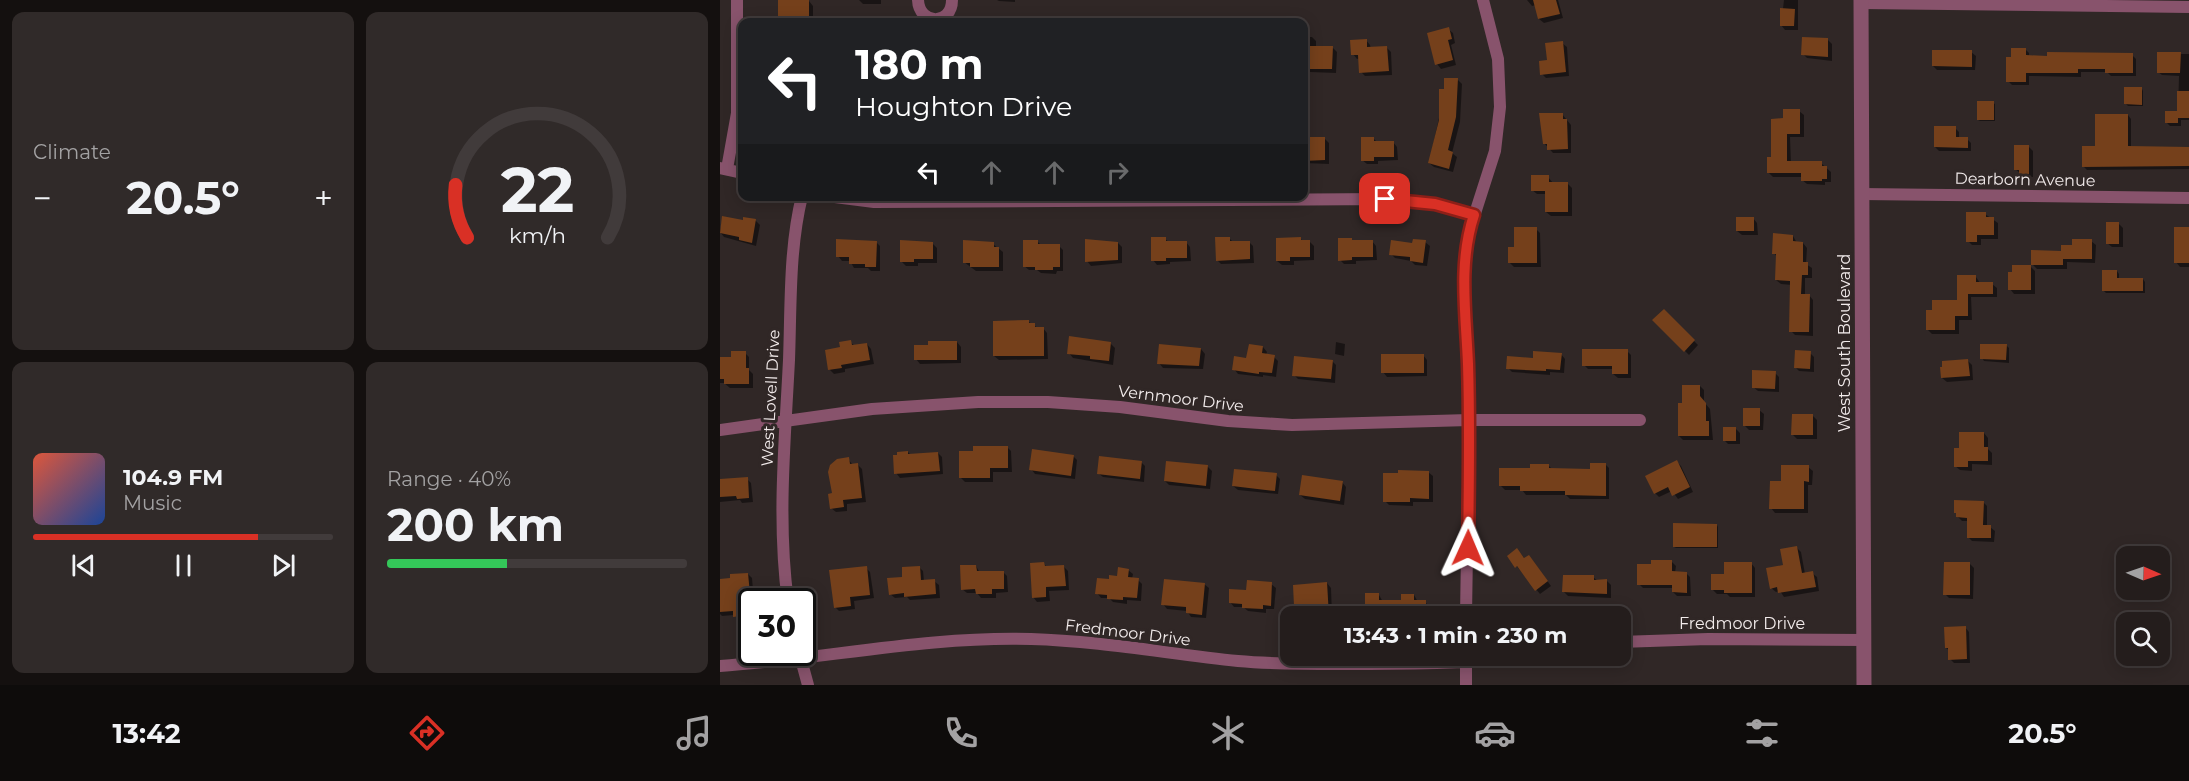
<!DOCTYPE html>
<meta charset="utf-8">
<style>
:root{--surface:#241d1c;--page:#302a29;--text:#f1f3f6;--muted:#a3a2a3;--line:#413b3b;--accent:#d93025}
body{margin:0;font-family:Montserrat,sans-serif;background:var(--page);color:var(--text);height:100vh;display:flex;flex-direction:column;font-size:22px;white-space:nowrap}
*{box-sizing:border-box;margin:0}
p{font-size:20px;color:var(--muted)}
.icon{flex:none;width:33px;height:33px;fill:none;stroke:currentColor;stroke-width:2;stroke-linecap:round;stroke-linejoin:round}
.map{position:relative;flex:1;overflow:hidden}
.drawer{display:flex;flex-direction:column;gap:12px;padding:12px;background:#14100f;width:720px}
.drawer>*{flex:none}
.guide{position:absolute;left:18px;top:18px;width:570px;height:183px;border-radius:12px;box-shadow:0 3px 15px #0003,0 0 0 2px var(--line);background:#202124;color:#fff;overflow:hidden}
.needle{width:39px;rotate:92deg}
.controls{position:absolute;left:1396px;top:546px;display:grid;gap:12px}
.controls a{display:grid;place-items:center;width:54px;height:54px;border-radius:12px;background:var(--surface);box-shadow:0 3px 15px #0003,0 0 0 2px var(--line);font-size:30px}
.speed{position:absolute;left:18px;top:588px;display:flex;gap:12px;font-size:30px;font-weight:700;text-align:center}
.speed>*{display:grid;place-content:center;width:78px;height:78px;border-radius:50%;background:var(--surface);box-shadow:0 3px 15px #0003,0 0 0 2px var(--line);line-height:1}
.speed .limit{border:3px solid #111;border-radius:9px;background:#fff;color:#111}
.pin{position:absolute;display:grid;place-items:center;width:51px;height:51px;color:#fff;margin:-26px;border-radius:12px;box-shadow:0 3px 9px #0006}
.me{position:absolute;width:66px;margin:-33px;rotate:1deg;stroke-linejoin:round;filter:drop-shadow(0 0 4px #0008)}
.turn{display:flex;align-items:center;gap:21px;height:126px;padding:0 18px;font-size:27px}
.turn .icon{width:78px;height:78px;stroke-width:2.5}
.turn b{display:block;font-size:42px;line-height:51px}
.lanes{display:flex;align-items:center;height:57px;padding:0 18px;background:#0003;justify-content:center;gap:30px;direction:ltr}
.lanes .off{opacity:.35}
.big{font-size:45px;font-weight:700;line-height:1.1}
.drawer .tile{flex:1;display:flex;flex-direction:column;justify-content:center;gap:9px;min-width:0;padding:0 21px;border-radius:12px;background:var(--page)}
.drawer .dial{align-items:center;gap:0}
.dial svg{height:156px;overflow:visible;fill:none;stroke:var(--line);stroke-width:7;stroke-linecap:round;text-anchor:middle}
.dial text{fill:var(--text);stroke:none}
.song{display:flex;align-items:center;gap:18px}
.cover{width:72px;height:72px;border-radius:9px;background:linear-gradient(135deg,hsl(10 70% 55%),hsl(220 70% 35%))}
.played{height:6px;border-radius:3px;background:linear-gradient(90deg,var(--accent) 75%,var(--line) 75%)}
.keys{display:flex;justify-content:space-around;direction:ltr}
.heat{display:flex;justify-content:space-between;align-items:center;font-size:33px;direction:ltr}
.charge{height:9px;border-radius:4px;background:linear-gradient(90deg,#34c759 40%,var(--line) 0)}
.drawer .tiles{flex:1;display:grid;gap:12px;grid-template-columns:repeat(2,1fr)}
.trip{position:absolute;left:560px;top:606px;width:351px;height:60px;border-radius:12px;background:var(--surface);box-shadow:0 3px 15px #0003,0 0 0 2px var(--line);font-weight:700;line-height:60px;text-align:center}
.tab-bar{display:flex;height:96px;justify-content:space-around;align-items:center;background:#0e0c0b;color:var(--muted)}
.tab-bar .icon{width:42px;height:42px}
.tab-bar .active{color:var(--accent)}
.tab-bar b{font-size:27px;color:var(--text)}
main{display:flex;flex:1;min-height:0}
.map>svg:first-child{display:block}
.shadow{fill:#0007}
.building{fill:#75401b}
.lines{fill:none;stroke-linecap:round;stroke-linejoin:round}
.minor{stroke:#88536c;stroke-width:12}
.tertiary{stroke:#88536c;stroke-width:15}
.route-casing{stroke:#8d1f18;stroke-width:15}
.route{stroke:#d93025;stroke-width:10}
.labels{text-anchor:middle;stroke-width:6;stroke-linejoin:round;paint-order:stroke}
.street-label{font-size:16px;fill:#f2ebeb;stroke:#302726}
</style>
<main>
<section class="drawer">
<div class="tiles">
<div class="tile"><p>Climate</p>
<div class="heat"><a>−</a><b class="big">20.5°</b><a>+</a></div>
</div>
<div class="tile dial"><svg viewBox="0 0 100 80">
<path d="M14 69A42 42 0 1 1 86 69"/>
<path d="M14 69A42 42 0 0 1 8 42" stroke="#d93025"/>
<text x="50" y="56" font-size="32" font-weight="700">22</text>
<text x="50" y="72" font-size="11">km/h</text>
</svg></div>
<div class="tile">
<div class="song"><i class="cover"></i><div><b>104.9 FM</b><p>Music</p></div></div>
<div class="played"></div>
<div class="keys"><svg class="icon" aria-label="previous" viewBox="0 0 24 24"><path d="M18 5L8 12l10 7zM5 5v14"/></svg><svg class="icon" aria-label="pause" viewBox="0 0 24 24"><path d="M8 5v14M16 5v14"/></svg><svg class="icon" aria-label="next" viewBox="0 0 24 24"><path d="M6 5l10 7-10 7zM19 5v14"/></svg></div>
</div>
<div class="tile"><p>Range · 40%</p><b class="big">200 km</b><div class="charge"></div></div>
</div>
</section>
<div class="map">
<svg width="1469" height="685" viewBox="0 0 1469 685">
<rect width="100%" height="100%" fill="#302726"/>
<path class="shadow" d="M139,0H161V4H143Z
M277,0H295V2L279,1Z
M807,0H838L843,18L824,23L819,19L816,5L812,6Z
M1064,0H1078V30H1065L1061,25Z
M59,1H89L93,6V22H61Z
M376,16L382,22H370Z
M489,20H496L499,22H489Z
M728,29L733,33L735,43L731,45L736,65L721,69L717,64Z
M584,37H592L596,41V47L613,48L617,52L616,73L590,72L586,68Z
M1107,39L1112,44V61L1087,58L1083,54Z
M646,40L650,45L651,49L667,48L671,52L672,75L645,76L641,72L640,58L637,59L633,54Z
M842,43L847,47L849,76L826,78L822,74Z
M1305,49L1309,53V57L1412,55L1416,59V76H1391L1387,72H1361V77L1309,76V85H1292L1288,81Z
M1251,52L1256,56L1255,70H1217L1213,66Z
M1438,54H1469V120H1461V126H1450L1447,123L1458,112L1459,76L1442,75L1438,72Z
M738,80L742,84L740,122L732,153L737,157L733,172L714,167L709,163L725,91Z
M1422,89L1423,91V106H1408L1406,104Z
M1273,103L1275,104V121H1260L1258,120Z
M1079,111L1084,115V137H1070L1071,163H1101L1111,172V182H1105V185L1087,184L1082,180V177H1053L1048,172L1064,120Z
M842,114L851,125V153H833L824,143Z
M1408,115L1411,119V148H1469V169L1367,170L1363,166L1376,147Z
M1235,128L1239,132V139H1247L1251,143V151H1219L1215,147Z
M604,138L609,143V164L584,163V142Z
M653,138L657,142H673L677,147L678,160L658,161V164H647L642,160Z
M1309,147L1313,151V177H1305L1295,169Z
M828,177L833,183H847L852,188V216H831L826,212V194H817L812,190Z
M1265,214L1278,223V239H1261V245H1252L1248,241Z
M3,217L24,222L36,221L40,225L36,246L4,237L0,232Z
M1033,218L1037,223L1038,235H1022L1017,231Z
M1399,224L1403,228V247H1392L1387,243Z
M816,229L820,233L821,267H794L789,262L796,248Z
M1469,229V267H1460L1456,262Z
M1073,236L1077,243H1083L1087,248L1086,264L1092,268V278H1085V295H1089L1093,300V336L1075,335L1071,331L1072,285L1061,284L1056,280L1058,258L1054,253Z
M509,238L513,242H529L533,246L534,263L501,264L497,260Z
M445,239L449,242H466L470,247L471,261L450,262V264L437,265L433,260Z
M581,239L583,242L589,241L594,246V260L574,261V265H562L557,261Z
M631,239L634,242L652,241L656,246L657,260L636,261V264H624L620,260Z
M317,241L322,246H339L343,250V271H337L336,274L321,273L317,270H309L304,266Z
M1371,241L1376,245L1375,263L1347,262V269H1317L1313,265L1353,246Z
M156,242L160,246V271H151L148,268H134L130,261H122L118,256Z
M705,242L710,246L707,266L695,265L691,261L675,258L671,254L693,244Z
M398,243L402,247V263L371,266L367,261Z
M213,244L217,248V263H198V266H186L181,261Z
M273,244L283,252V271H256L244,262Z
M1311,267L1315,271V294H1294L1290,289Z
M1397,271L1399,274V279H1423L1425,282V293H1386L1383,290Z
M1256,277L1260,283L1272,284L1277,288V297H1251L1252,320H1239V334H1212L1207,329L1213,312L1239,302Z
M944,311L978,345L969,355L934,320Z
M309,322L318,328H323L327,333L328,359L279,360L274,356Z
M130,342L135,346L147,344L151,349L154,364L125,369V372L114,374L110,370L122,349Z
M237,342L241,347V363L200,364L196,359Z
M616,342L625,344L624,356L615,354Z
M390,343L395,348L393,365L353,358L349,353Z
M1286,345L1289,348V363L1264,361L1262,358Z
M543,347L547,352L546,355L554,357L558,361L556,377L543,375V377L518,374L514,369Z
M481,349L485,354L483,369L443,368L439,363Z
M907,351L911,355V378H898L893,374V369H868L864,365Z
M25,353L29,357V370L33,374V388H10L4,383H0V359H12Z
M1090,353L1094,357V372L1079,371L1075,367Z
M841,354L845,359L844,373L830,372V375L792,372L788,368Z
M703,355L707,360V376L667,377L663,372Z
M612,361L616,365L615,383L578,379L574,375Z
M1248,361L1252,365L1253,380L1227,382L1222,378Z
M1055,373L1059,377V392L1038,391L1033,387Z
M980,386L984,390V402L990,409L993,440H963L959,436L964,405Z
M1039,410L1044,414L1043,430H1029L1025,426Z
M1093,416L1097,420V439H1077L1073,435Z
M1016,429L1020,433V444H1008L1004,440Z
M1264,433L1268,438V449L1272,453V465L1252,464V471L1240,470L1235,466L1240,449Z
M287,447L291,451L292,472H273V482H245L241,478L254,452Z
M188,452L191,455L218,453L222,457L223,474L180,478L176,473Z
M353,456L357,460L355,479L315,474L311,469Z
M128,459L133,465H138L142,469L146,502L127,504V511L116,512L111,508L113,494Z
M421,462L425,466L424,482L383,477L378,473Z
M957,462L961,466L973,492L958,499L952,491L939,497L935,493Z
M885,464L889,468V499H850L846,495H806L802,490H785L781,486L811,469L829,466L833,470H871Z
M487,466L492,471L490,489L449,485L445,481Z
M1088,467L1093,471L1092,485H1088V513H1055L1051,508L1062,483Z
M708,472L713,476V502H693V506L669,505L665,501Z
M556,475L560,479L558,494L518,490L513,486Z
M27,479L31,483L33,502L22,503L20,500L0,502V481Z
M622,482L626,487L624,505L585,499L580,495Z
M1263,502L1267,506V527H1270L1275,531L1274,542L1252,541L1248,537V521H1242L1238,517Z
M997,525L998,527V548H956L954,547Z
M1077,548L1081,552L1085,574L1092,573L1097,577L1099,591L1064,597L1060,591L1056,592L1051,588Z
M801,554L805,559L813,561L831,586L820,594L789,557Z
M951,561L956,566L955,573H966L970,577L971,596H957L953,592V588H923L919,584L933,565Z
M1031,563L1035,568V597H1010L1007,594H997L992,589L1006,576Z
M324,564L328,568L344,567L348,571L349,590L329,591L330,601L317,602L313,597Z
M1250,564L1254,568L1253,599L1229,598L1225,594Z
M256,566L260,573L283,572L287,576L288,592L276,593V598H261L257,593H247L242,589Z
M199,567L203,571L204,581H214L219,585L220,598L190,600L187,597L175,598L170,594L184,578Z
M146,568L150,572L154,598L134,601L135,609L119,611L115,607Z
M408,570L413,574L412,579L418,580L422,584L421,601L407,600V604L393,602L389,598H381L377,593L390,581Z
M28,574L32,578L34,602H32V619L19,620L14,615L2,616L0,614V581L12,580Z
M873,577L878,581H887L891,585V598L848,596L844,592Z
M607,583L611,588L612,616H595L594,609L579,610L575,606Z
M484,584L489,588L486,618L471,617L467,611L447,609L443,604Z
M551,584L556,588L554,609H546V613L528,611L523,607H514L510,602L527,591Z
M647,595H659L663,602H682L694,595L698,602H705L709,606V616H646Z
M1245,627L1249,632L1250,663H1234L1230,659V651L1226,648Z"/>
<path class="building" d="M58,0H89V22H60V16H58Z
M813,0H836L840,14L818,19Z
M1060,8L1075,9L1074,26H1060Z
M729,27L732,39L728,40L733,60L715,65L707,33Z
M1082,37L1108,38V57L1081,55Z
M647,39V47L667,46L669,71L639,73L638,55H631L630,40Z
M843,41L846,72L820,75L819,61L827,60L825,43Z
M585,46H613L612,69H584Z
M1291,48H1306V55L1327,56V52L1413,53V73H1385V69H1358V73H1306V82H1286V57H1291Z
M1212,50H1252V67L1212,66Z
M1437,52H1461L1460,73H1437Z
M724,78H738L736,117L728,150L733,152L729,169L708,163L719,120V89H724Z
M1404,87H1422V105L1404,104Z
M1457,91H1469V118H1458V123H1445V111H1457Z
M1257,101H1274V120H1257Z
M1063,109H1080V134H1067V161H1102V166H1107V179H1102V181H1081V173H1047V157H1051V119L1063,118Z
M819,113H843V119H847L848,149L827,150V144H823Z
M1375,114H1408V146L1469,147V166L1362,167V146H1375Z
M1214,126H1236V137H1248V148L1214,147Z
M584,137H605V160L584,161Z
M641,137H654V141H674V157H654V161H641Z
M1294,145H1309V174H1299V170H1294Z
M811,175H829V182H848V212H825V191H811Z
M1246,212H1266V217H1274V235H1257V242H1246Z
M2,216L23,220V217L36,219L32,243L19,240V237L0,233Z
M1016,217H1034V231H1016Z
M1386,222H1399V244H1386Z
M794,227H817V263H788V247H794Z
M1454,227H1469V263H1454Z
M1053,233L1073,235V241L1083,242V262H1088V275H1082L1081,294H1090L1089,332H1069L1070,281L1055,280L1056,254H1052Z
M431,237H446V241H467V258H446V261H431Z
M495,237H510V241H530V259L496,261Z
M581,237V240H590V257H570V261H556V238Z
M618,238H632V240H653V257H632V260L618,261Z
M116,239L157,241L156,267H145V264H129V257H116Z
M365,239L398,242V260L365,262Z
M693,239L706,240L703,263L690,261V257L669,255L671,240L692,243Z
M1352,239H1372V259H1343V265H1311V250L1341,251V245H1352Z
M180,240L213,242V259H194V262H180Z
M243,240L274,242V247H279V267H250V263H243Z
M303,240H318V244H340V267H333V270H315V267H303Z
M1292,265H1311V290H1288V272H1292Z
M1382,270H1397V278H1423V291H1382Z
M1237,275H1256V282H1273V294H1248V316H1235V330H1206V310H1212V300H1237Z
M944,309L975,340L964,352L932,320Z
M309,320V323H315V327H324V356H273V321Z
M349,336L391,342L389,361L370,359V356L347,354Z
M131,340L132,345L147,343L150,360L121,365L122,368L108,370L105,350L120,347L119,342Z
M208,341H237V360H194V345H208Z
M439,344L481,348L479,366L437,364Z
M529,344L543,346L542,353L555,355L552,373L539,372V374L512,370L514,356L526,358Z
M1260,344H1287L1286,360L1260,359Z
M862,349H908V374H892V366H862Z
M1075,350L1091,351L1090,369L1074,368Z
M11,351H26V368H29V384H4V379H0V357H11Z
M813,351L842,353L840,370L826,369V371L786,369L787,356L813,358Z
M661,354H704V373H661Z
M574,356L613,360L611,379L572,376Z
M1248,359L1250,376L1221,378L1220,367H1222V361Z
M1032,370L1056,371L1055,389L1032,388Z
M962,385H980V396L986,403V421H989V436H958V403H962Z
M1023,408H1040V426H1023Z
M1072,414H1093V435H1071Z
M1003,427H1016V441H1003Z
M1239,432H1264V447H1268V461H1248V467H1234V448H1239Z
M253,446H288V468H270V478H239V451H253Z
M312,449L354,455L351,476L309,470Z
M188,451V454L218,452L220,471L174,474L173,455H177V452Z
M379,456L422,461L420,479L377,474Z
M129,457L130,464L138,463L142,498L123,500L124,507L110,509L108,494L112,493L108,472L110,465L117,459Z
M957,460L970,487L952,496L948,487L934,494L925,476Z
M446,461L488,465L486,486L444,481Z
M870,463H886V496L845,495V491H800V486H779V468H810V464H829V468L870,469Z
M1061,465H1089V482L1084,481V509H1049L1050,481H1061Z
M514,469L557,473L555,491L512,486Z
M678,470L709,471V499L690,498V502H663V473H678Z
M582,475L623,481L620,501L579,495Z
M28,477L29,498L17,499L16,496L0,497V479Z
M1234,500L1264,501L1263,525H1271V538H1247V518L1236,517V513H1234Z
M953,523L997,524V547H953Z
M1077,546L1082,573L1093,571L1096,587L1058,593L1057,587L1050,589L1046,568L1063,565L1060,549Z
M797,548L804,558L809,555L828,581L815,591L797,566L795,568L787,556Z
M931,560H952V571L967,572V593L952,592V585H917V564H931Z
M324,562L325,566L344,565L346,586L326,587V597L312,598L310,563Z
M1004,562H1032V593H1004V590H991V574H1004Z
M1224,562H1250V595H1223Z
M240,565H256L257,571H284V589H272V594H256L255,589L241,590Z
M147,566L150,595L130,597L131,606L114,608L109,570Z
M200,566L201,580L215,579L216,594L184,597V593L169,595L167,578L182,577V567Z
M398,567L409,569L408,577L419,578L417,598L403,597V600L387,599V595L375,594L377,578L389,579V575L397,576Z
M28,573L32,615L13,617V611L0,612V579L10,578V574Z
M843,575H874V580L887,579V594L842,592Z
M444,579L485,583L482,615L466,613V607L441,605Z
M527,580L552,582L551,606L543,605V609L522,608V604L509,603V589L526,590Z
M607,582L609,616H592V605L574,606L573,585Z
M645,593H659V600H681V594H694V600H706V616H645Z
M1246,626L1247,659L1228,660V648H1225L1224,627Z"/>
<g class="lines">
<path class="minor" d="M198,0C199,25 232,26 232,0
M1141,3L1469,7
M0,168L22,173
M7,169L17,113V0
M1141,194L1469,198
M107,196L154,202L665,199L715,204L754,215
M0,430L152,409L258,402H328L400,407L508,421L572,425L749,420H920
M68,602C57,521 65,441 69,360C71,306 69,249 82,196
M746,616L749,420L744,272L750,229L775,151L780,107L778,59L763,0
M900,642L988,639L1144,640
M79,652L88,685
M746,656V685
M0,666C104,659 206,636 311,639C381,641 449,654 518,661C562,665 606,664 650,664C704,664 759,663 812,656"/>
<path class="tertiary" d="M1141,0L1144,685"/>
</g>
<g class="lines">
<defs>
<path id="route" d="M665,199L715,204L754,215C738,263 746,314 748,364C750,426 749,487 748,548"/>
</defs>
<use href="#route" class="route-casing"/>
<use href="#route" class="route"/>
</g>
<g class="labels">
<g class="street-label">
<text transform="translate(1305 179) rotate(1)" y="6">Dearborn Avenue</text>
<text transform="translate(1124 343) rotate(-90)" y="6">West South Boulevard</text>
<text transform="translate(50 398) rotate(-87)" y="6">West Lovell Drive</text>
<text transform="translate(461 398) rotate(7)" y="6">Vernmoor Drive</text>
<text x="1022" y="629">Fredmoor Drive</text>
<text transform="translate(408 632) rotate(7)" y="6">Fredmoor Drive</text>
</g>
</g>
</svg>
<div class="controls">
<a><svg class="needle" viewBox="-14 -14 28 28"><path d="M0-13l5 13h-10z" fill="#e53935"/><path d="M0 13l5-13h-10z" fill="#a3a2a3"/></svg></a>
<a><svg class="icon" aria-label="search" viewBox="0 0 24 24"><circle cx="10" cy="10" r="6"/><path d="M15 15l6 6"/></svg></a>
</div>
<div class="speed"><div class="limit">30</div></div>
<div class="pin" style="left:665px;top:199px;background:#d93025"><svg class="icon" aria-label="arrive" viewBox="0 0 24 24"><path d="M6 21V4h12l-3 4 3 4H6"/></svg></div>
<svg class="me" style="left:748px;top:548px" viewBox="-20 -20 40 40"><path d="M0-17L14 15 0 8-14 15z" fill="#d93025" stroke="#fff" stroke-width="4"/></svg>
<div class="trip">13:43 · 1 min · 230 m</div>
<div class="guide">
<div class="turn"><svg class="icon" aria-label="left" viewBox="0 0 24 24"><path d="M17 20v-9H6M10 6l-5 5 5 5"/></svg><div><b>180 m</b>Houghton Drive</div></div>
<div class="lanes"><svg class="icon" aria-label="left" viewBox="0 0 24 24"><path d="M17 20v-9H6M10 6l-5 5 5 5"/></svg><svg class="icon off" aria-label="ahead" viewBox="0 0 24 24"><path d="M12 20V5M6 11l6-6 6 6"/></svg><svg class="icon off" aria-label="ahead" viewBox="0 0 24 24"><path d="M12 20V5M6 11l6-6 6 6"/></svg><svg class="icon off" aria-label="right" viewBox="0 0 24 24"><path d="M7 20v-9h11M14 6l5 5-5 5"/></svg></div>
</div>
</div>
</main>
<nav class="tab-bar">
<b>13:42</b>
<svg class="icon active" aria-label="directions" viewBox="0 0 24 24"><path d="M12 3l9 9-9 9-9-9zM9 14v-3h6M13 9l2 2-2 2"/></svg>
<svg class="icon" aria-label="music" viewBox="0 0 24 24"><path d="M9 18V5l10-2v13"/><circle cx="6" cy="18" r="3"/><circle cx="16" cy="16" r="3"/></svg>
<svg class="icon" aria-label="phone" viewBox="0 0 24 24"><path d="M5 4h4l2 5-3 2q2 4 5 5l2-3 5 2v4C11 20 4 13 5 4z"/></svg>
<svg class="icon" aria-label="climate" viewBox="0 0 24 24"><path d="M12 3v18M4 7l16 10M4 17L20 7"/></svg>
<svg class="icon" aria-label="car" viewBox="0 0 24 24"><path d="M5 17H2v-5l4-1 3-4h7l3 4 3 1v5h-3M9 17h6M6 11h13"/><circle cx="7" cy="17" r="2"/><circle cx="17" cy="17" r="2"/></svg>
<svg class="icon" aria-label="filters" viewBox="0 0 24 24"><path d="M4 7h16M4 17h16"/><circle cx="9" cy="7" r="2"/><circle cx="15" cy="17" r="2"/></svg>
<b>20.5°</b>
</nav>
